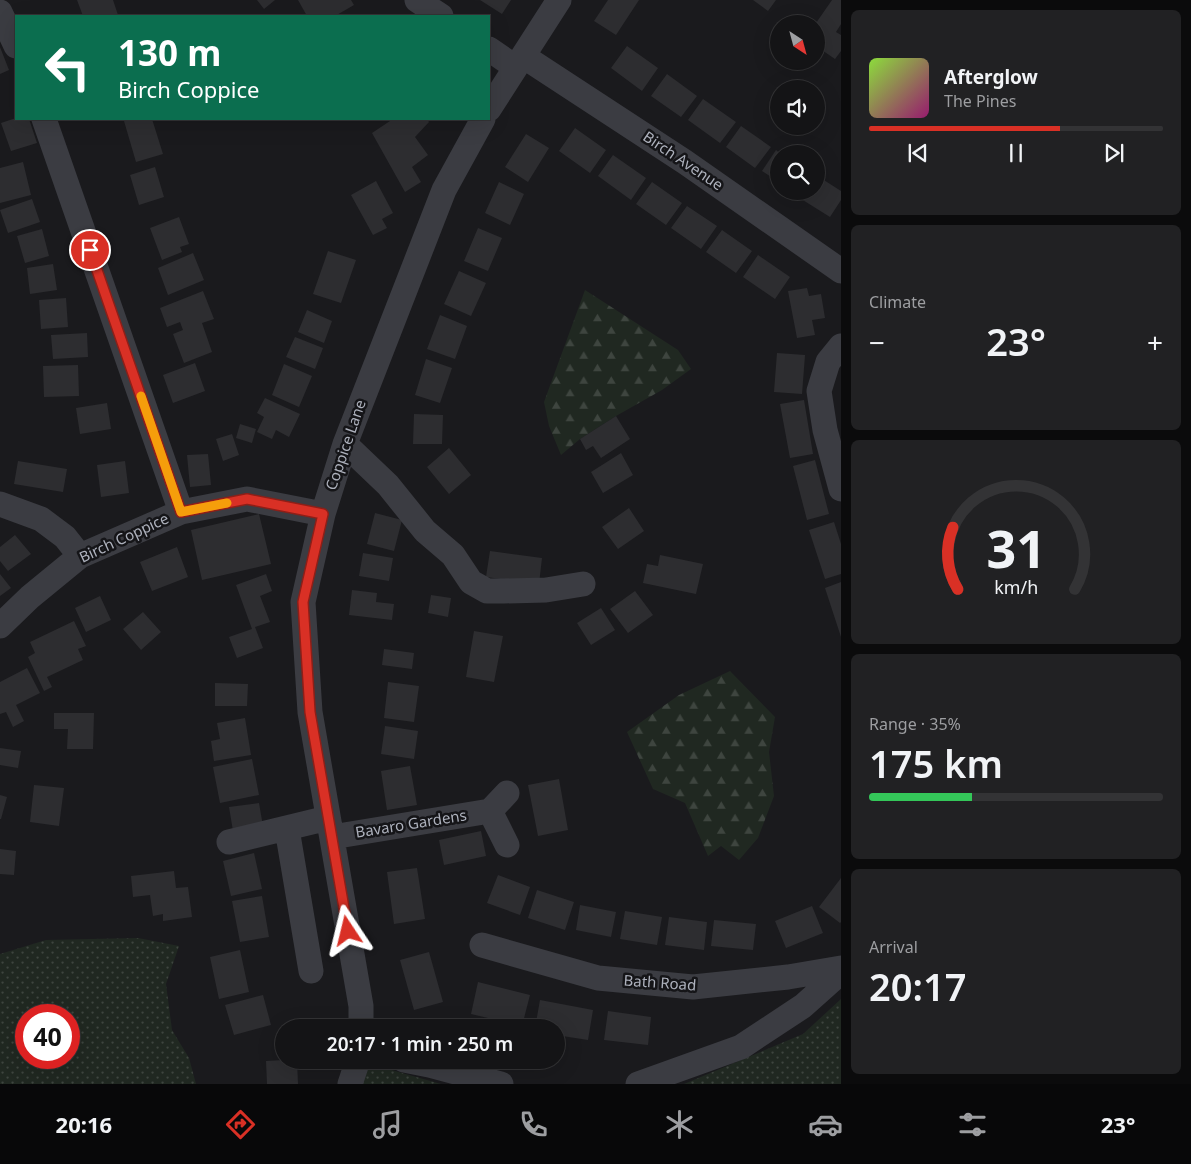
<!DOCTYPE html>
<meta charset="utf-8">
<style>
:root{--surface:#141416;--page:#212123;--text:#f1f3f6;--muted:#9d9ea1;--line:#333335;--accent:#d93025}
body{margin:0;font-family:"Noto Sans",sans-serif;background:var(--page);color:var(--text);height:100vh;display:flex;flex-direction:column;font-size:19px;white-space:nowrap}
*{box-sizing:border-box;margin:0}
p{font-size:16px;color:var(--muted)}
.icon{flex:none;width:28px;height:28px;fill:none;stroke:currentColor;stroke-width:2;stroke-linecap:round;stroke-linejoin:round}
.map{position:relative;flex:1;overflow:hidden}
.sheet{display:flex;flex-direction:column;gap:10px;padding:10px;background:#0b0b0c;width:350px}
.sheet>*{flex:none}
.banner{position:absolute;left:15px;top:15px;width:475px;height:105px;border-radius:0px;box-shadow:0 5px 20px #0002,0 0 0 1px var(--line);background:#0b6e4f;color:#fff;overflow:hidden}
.needle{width:32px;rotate:144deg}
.tools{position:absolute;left:770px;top:15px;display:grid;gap:10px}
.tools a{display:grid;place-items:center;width:55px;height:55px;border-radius:50%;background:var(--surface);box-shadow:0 5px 20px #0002,0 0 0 1px var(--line);font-size:25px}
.speed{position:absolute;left:15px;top:1004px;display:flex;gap:10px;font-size:25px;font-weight:700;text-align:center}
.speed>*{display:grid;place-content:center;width:65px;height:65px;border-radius:50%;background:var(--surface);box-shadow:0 5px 20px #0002,0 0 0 1px var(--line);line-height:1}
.speed .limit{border:8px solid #d22;background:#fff;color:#111}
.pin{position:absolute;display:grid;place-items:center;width:42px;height:42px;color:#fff;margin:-21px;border:2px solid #fff;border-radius:50%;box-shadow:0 1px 5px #0007}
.me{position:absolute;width:55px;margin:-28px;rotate:350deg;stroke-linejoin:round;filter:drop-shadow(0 0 4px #0008)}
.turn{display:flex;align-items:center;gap:18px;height:105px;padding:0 20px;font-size:22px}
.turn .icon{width:65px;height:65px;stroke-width:2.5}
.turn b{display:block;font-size:35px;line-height:42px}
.big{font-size:38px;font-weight:600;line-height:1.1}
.sheet .card{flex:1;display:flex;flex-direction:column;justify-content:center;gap:8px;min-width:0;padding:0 18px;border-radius:8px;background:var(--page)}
.sheet .dial{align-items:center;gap:0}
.dial svg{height:130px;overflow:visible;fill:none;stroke:var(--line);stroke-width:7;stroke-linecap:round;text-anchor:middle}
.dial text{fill:var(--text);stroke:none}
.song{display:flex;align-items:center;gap:15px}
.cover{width:60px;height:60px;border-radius:8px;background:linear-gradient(135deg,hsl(90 70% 55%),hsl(320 70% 35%))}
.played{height:5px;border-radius:2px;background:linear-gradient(90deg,var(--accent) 65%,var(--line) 65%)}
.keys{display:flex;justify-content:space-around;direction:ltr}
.heat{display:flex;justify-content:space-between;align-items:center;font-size:28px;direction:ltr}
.charge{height:8px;border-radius:4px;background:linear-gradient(90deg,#34c759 35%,var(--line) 0)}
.trip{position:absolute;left:275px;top:1019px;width:290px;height:50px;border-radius:25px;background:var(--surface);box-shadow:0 5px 20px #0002,0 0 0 1px var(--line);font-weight:600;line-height:50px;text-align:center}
.dock{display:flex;height:80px;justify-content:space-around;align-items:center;background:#080809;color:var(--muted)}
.dock .icon{width:35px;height:35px}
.dock .on{color:var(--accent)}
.dock b{font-size:22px;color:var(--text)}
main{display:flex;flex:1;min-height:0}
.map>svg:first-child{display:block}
.forest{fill:url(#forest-firs)}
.park{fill:url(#park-dots);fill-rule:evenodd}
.building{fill:#2d2d30}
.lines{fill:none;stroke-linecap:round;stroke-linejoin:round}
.minor{stroke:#3b3c42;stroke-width:25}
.route-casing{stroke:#8d1f18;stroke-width:12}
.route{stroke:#d93025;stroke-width:9}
.slow{stroke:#f59e0b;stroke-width:9}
.labels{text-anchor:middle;stroke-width:5;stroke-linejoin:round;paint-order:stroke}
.street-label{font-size:15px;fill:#adb1bc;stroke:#151518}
</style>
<main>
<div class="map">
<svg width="841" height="1084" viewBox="0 0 841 1084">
<defs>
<pattern id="forest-firs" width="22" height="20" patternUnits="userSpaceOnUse" patternTransform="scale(1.25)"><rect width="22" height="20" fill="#202821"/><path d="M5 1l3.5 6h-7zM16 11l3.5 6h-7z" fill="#3e453f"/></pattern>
<pattern id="park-dots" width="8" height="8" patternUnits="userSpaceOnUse" patternTransform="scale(1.25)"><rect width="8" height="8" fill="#202821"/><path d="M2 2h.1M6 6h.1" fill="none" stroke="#3e453f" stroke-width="1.8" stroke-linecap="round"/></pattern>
</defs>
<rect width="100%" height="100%" fill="#1a1a1d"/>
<path class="forest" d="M585,290L678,350L691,369L662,390L616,416L580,439L561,455L549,426L544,402Z
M730,671L775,717L769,752L774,796L758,838L739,860L721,846L708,856L685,803L653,789L627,732L679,695Z"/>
<path class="park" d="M138,938L179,946L166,984L172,1030L189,1058L196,1084H0V954L46,940ZM26,1015H69V1058H26Z
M841,999V1084H684L803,1034Z
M367,1063L441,1084H361Z"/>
<path class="building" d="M77,0H113L118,15L83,16Z
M257,0H275L264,9Z
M298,0H351L354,5L335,16H307Z
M480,0H511L502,14Z
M608,0H639L616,35L594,21Z
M753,0H776L768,11Z
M832,0H841V24L836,32L841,35V51L835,59L816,46V23Z
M627,46L658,68L642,91L611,68Z
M0,47L9,70L0,74Z
M667,74L697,96L681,117L651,96Z
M703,99L736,122L720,143L688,120Z
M16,118L29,119L37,143L11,151L1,123Z
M133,119H152L163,154L136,162L124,121Z
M393,119H427L429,122L415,137L428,155L412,167L421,182L405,192L372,133Z
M741,126L771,147L755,168L726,147Z
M575,128L606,150L590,173L559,151Z
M526,134L549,148L528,182L505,167Z
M776,150L781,154H779V182L762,171Z
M613,155L646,178L631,200L598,176Z
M23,162L31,195L0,203V168Z
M155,167L164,197L139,205L130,175Z
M816,175L841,191V200L830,217L798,197L801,191H816Z
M376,181L393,213L382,219L387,228L373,235L351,195Z
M499,182L524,194L510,225L485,213Z
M652,182L682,203L666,225L636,204Z
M32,199L40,222L8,233L0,210Z
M687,206L717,226L701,249L671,228Z
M179,217L189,244L180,247L182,252L162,260L150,228Z
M478,228L502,238L488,271L464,261Z
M42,229L49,256L25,263L17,236Z
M722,230L752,251L736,273L706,252Z
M328,251L356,260L341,303L313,294Z
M193,253L204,280L168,295L158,268Z
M758,255L790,277L775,299L743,277Z
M53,264L57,290L30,294L27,268Z
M459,271L486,283L471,316L444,304Z
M807,288L809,296L821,294L825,318L812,320L815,335L797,338L788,291Z
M203,291L214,319L202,323L212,352L184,363L173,334L183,330L180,322L167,327L160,308Z
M66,298L68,327L41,329L39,300Z
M307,310L332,321L324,343L298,332Z
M440,315L467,326L455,359L427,349Z
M87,333L88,357L53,359L51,335Z
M295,337L323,348L315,369L286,357Z
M777,353L805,355L802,394L774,392Z
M426,359L452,368L440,403L415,395Z
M195,363L205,391L173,403L163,375Z
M284,364L312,376L299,407L272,395Z
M78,365L79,396L44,397L43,366Z
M265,398L300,414L289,437L276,430L272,439L257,432L264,417L257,413Z
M804,400L813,454L790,458L780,404Z
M107,403L111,429L80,434L76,408Z
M414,414L443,415L442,444H413Z
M616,416L630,439L601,458L593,446L586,450L580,439Z
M240,424L256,429L252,443L236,438Z
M232,434L239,455L223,461L216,439Z
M449,448L471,475L449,494L427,467Z
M621,453L633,475L603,493L591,472Z
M208,454L211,485L190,487L187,455Z
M815,460L829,514L807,520L793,466Z
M18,461L67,469L63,492L14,484Z
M125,461L129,493L101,497L97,465Z
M629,508L644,531L618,549L602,527Z
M375,513L402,520L394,551L367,544Z
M259,514L271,564L202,580L191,530Z
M834,522L841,544V574L825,579L809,530Z
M15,535L31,554L8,571L0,561V547Z
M177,547L188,577L152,591L140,562Z
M490,551L542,558L539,584L486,577Z
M363,553L393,558L389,581L359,576Z
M660,555L703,564L696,594L643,583L647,564L658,566Z
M0,574L11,588L0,596Z
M266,574L272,591L260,596L270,622L255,627L263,648L237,658L229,637L252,629L236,585Z
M841,582V637L825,588Z
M352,590L377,593L376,602L394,604L392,620L349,615Z
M635,591L653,615L628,633L610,609Z
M431,595L451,598L448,617L428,613Z
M100,596L111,620L86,632L75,608Z
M601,608L615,630L591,645L577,623Z
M143,612L161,632L141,650L123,629Z
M74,621L86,646L78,649L83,660L47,677L52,687L44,691L28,657L35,653L30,642Z
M474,631L503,636L494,682L466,677Z
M384,649L414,653L412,669L382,665Z
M27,668L40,693L16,705L24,721L13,727L6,712L0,714V682Z
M388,682L419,686L414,722L384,718Z
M215,683L248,684L247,706H215Z
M54,713H94L93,749H67L68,729H54Z
M245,718L251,755L214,761L211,741L220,739L217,723Z
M385,726L418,731L414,759L381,754Z
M0,748L21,751L18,768L0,765Z
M252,759L259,795L220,803L213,767Z
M410,766L417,805L387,810L381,771Z
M559,779L568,830L538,836L528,785Z
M34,785L64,788L59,826L30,822Z
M0,795L7,797L1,819H0Z
M259,803L264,832L234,837L229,807Z
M481,831L486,856L444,865L439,840Z
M0,849L16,851L14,875L0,874Z
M254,853L262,889L231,896L223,861Z
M417,868L425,919L394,924L387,872Z
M174,871L176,888L188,887L192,917L163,921V914L153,916L150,895L133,897L131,876Z
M498,875L530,887L520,915L487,903Z
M841,878V922L840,923L819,907Z
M537,890L574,902L565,930L528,918Z
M262,896L269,937L240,942L232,901Z
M580,905L616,912L611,937L576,930Z
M812,906L823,933L786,948L775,921Z
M625,911L662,917L657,945L620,939Z
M669,917L707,922L704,950L665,945Z
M714,920L756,924L753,950L711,946Z
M240,950L249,992L219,999L210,957Z
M429,952L443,1002L414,1010L400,960Z
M478,982L530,995L522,1026L471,1014Z
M263,995L271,1025L234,1035L225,1005Z
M540,1000L593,1010L588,1040L556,1035V1028H535Z
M608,1011L651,1017L648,1045L604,1040Z
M284,1060H297L298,1084H267L266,1061Z"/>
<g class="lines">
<path class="minor" d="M417,0L441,16
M0,12L16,46
M489,49L515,67
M523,56L685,162L841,271
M489,109L559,0
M44,119L181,512
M841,346L828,362L819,391L825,430L841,489
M345,444L388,485L425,531L453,555L471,582L487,591H504L546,590L583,584
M0,504L41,519L65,537L80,556
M0,626L30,597L80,556L181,512L247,499L323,514
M507,793L490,811L507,845
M287,829L311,971
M332,837L490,811
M229,842L328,818
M482,945L598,978L693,987L788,977L841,968
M361,1028V1006L310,712L303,602L323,514L345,444L444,190L483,119
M404,1060L429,1065L501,1084
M350,1084L358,1060
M638,1084L741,1047L803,1006L841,972"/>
</g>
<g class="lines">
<defs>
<path id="route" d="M90,250L181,512L247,499L323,514L303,602L310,712L348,931"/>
</defs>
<use href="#route" class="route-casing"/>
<use href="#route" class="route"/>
<path class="slow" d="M141,396L181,512L227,503"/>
</g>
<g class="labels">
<g class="street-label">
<text transform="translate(683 161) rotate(34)" y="5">Birch Avenue</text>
<text transform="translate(346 445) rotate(-71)" y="5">Coppice Lane</text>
<text transform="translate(124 538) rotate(-25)" y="5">Birch Coppice</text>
<text transform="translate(411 824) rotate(-9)" y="5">Bavaro Gardens</text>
<text transform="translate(660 983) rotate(4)" y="5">Bath Road</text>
</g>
</g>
</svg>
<div class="tools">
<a><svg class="needle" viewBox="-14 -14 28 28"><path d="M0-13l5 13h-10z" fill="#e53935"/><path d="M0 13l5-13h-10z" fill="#9d9ea1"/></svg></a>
<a><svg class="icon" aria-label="sound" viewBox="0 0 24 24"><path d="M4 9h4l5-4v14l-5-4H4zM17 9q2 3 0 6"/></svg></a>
<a><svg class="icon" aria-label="search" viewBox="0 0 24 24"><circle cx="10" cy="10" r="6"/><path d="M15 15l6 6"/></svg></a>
</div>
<div class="speed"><div class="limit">40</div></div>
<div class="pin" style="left:90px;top:250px;background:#d93025"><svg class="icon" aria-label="arrive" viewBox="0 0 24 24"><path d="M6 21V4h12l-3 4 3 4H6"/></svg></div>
<svg class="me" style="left:348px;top:931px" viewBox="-20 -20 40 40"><path d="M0-17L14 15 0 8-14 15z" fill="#d93025" stroke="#fff" stroke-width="4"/></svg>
<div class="trip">20:17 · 1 min · 250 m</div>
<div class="banner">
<div class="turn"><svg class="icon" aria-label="left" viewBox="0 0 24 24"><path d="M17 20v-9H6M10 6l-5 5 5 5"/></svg><div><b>130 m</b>Birch Coppice</div></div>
</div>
</div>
<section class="sheet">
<div class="card">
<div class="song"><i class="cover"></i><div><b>Afterglow</b><p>The Pines</p></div></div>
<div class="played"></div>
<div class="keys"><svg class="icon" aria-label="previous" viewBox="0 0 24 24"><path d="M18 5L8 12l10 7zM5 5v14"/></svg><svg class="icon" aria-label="pause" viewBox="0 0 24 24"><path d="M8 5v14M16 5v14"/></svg><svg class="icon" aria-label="next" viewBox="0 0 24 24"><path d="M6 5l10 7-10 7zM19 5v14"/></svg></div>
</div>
<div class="card"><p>Climate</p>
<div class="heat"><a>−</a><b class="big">23°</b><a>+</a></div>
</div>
<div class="card dial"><svg viewBox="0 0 100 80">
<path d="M14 69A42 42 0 1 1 86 69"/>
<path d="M14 69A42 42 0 0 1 11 31" stroke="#d93025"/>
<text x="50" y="56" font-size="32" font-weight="700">31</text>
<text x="50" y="72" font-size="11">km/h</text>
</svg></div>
<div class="card"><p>Range · 35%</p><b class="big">175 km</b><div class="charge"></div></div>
<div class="card"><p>Arrival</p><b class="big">20:17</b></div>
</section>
</main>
<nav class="dock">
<b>20:16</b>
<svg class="icon on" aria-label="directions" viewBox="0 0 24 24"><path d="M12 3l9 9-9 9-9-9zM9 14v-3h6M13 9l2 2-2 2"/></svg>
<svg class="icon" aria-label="music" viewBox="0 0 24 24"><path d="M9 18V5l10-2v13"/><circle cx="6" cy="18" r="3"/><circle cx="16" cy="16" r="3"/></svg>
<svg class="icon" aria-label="phone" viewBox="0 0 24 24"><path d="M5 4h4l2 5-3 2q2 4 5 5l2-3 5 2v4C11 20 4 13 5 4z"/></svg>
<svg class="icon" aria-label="climate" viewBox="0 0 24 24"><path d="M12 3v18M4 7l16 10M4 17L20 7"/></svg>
<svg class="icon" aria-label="car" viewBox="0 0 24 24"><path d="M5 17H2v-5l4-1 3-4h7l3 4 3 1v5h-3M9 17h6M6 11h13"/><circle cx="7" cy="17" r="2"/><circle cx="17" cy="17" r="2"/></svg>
<svg class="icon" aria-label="filters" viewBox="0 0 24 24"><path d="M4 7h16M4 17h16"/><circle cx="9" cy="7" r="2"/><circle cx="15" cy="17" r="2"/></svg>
<b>23°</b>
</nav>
